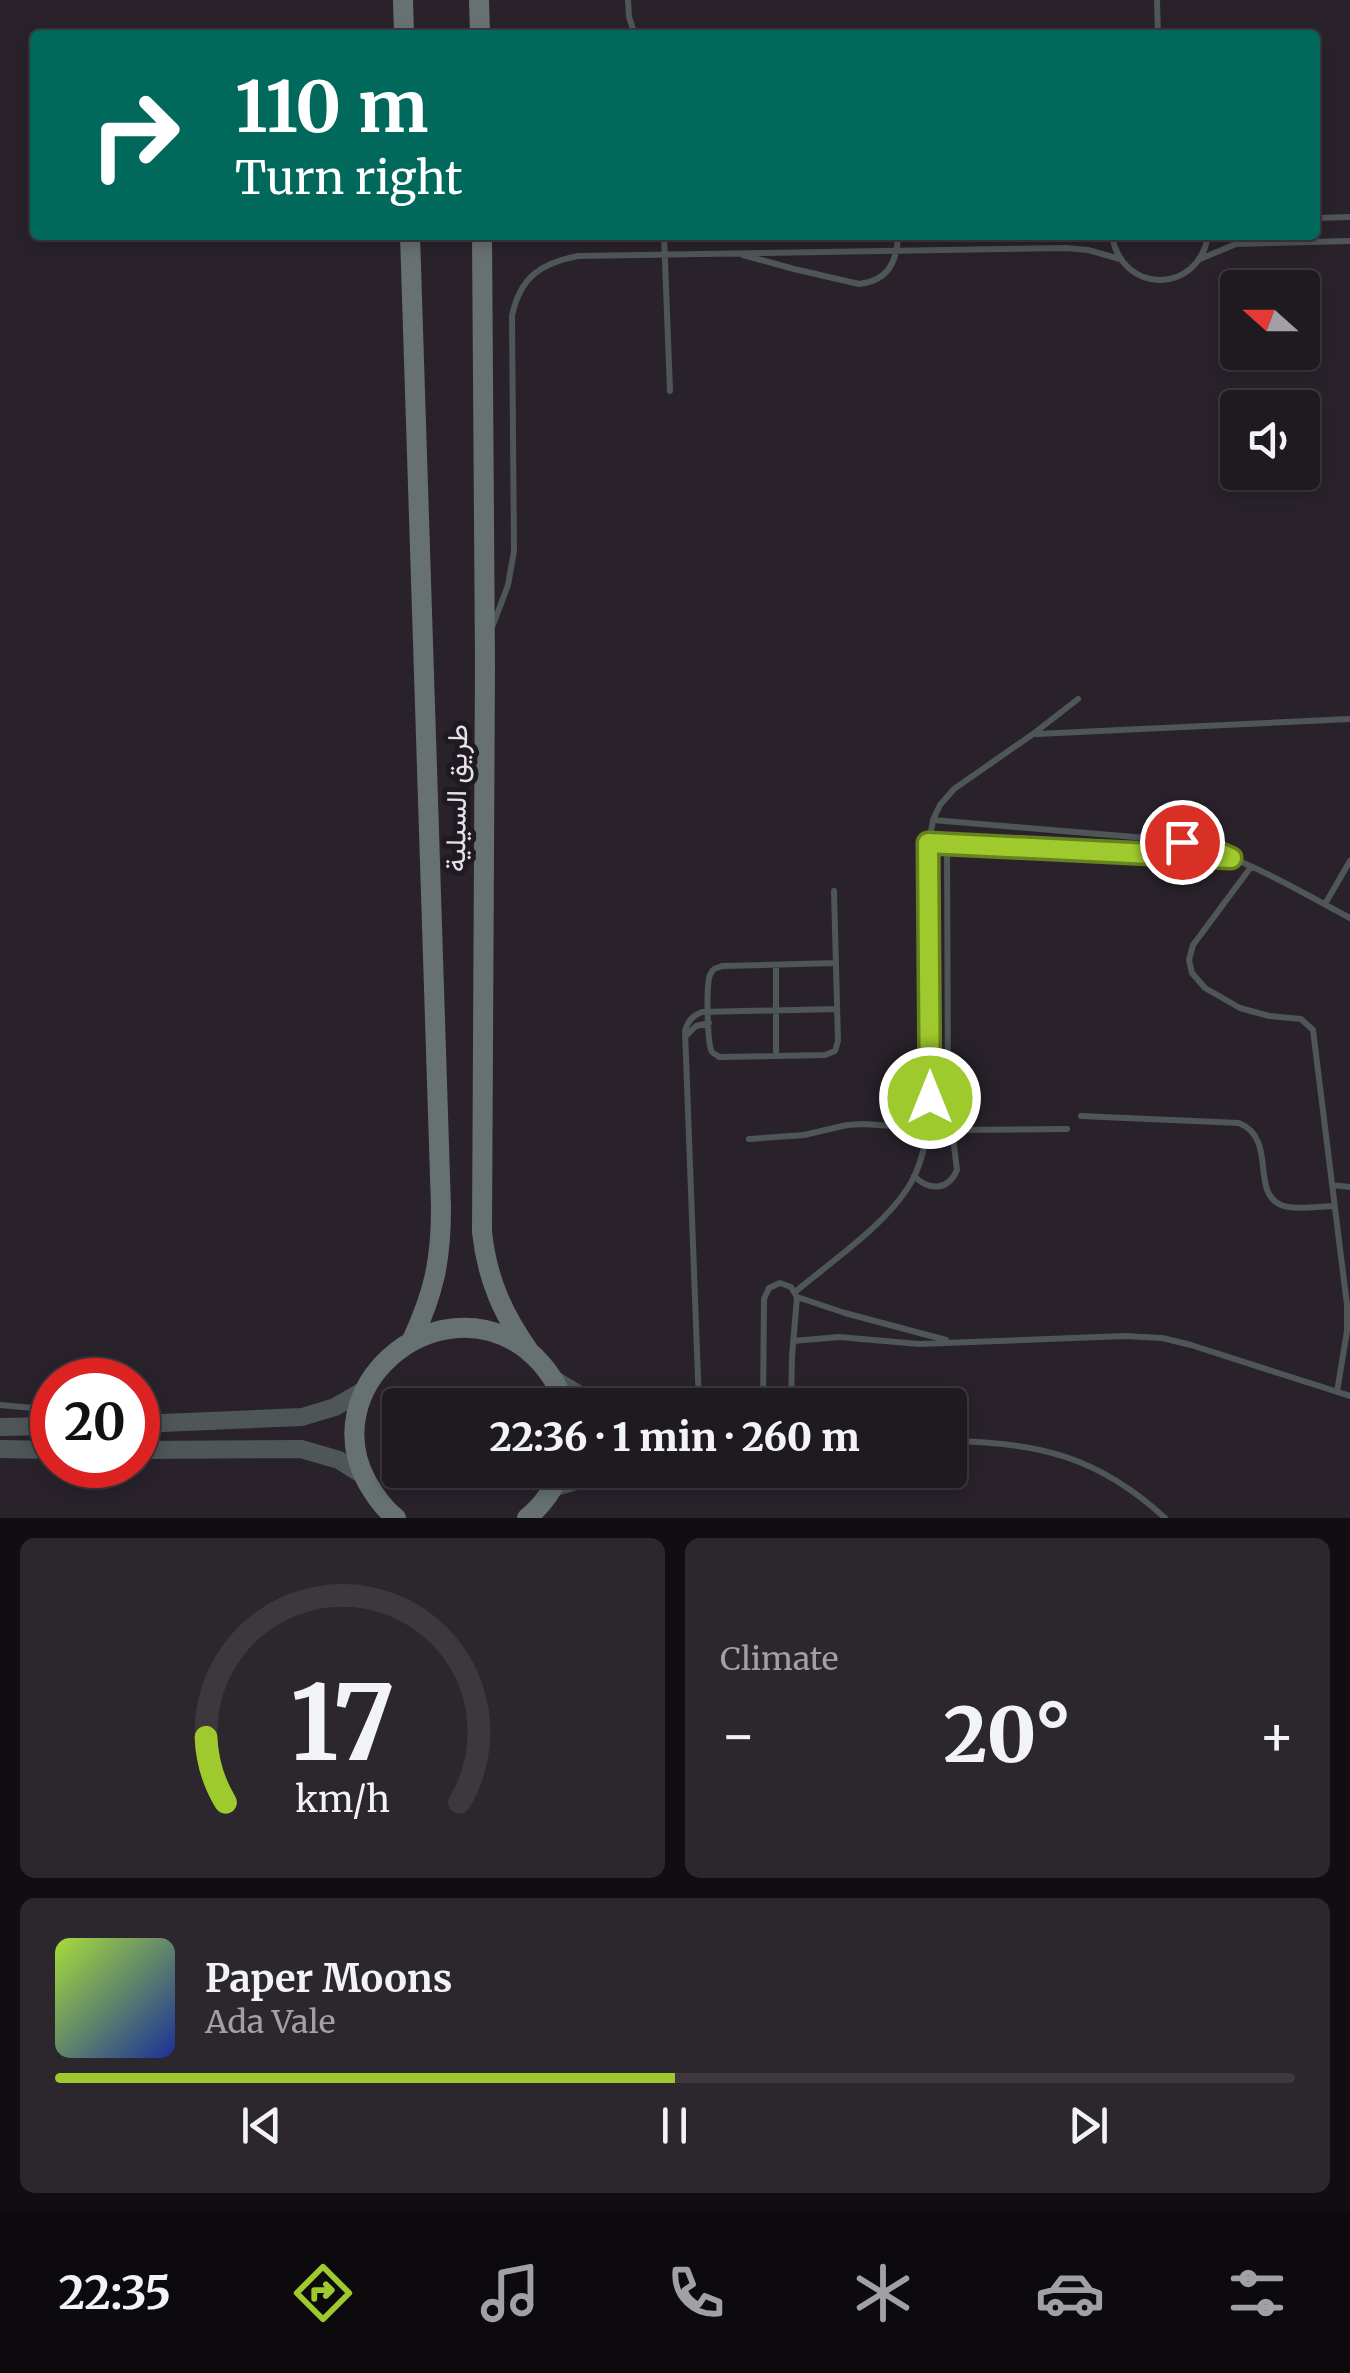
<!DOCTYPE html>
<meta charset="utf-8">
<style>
:root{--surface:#1f1a20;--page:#2c272d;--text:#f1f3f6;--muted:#a1a1a5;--line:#3c383e;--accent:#9fca2d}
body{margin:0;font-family:Merriweather,Vazirmatn,serif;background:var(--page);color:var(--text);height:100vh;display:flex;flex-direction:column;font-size:38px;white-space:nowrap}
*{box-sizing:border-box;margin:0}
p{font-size:32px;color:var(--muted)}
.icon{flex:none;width:55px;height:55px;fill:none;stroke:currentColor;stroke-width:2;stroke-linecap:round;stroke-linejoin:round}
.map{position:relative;height:1518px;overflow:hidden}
.panel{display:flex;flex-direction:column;gap:20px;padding:20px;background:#110e12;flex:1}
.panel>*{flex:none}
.guide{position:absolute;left:30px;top:30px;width:1290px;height:210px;border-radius:10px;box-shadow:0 5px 15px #0003,0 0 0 2px var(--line);background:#00695c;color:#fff;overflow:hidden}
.needle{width:65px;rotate:291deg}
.fabs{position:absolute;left:1220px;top:270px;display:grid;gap:20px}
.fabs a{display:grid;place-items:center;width:100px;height:100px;border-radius:10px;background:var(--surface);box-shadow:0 5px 15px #0003,0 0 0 2px var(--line);font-size:50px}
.speed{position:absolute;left:30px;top:1358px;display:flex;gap:20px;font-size:50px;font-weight:700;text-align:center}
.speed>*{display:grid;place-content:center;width:130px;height:130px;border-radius:50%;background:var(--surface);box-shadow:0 5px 15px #0003,0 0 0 2px var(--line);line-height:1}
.speed .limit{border:15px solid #d22;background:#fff;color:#111}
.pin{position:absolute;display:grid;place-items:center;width:85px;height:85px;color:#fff;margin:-42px;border:5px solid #fff;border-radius:50%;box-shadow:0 2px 10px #0007}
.me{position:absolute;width:110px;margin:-55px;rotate:0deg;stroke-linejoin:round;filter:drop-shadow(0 0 8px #0008)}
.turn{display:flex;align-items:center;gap:35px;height:210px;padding:0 40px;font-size:45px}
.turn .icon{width:130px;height:130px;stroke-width:2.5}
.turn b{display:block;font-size:70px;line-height:85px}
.big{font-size:75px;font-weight:800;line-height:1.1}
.panel .widget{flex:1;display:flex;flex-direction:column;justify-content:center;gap:15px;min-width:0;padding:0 35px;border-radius:15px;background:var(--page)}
.panel .dial{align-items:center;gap:0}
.dial svg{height:260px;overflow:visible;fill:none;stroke:var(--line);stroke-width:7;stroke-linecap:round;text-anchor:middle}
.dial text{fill:var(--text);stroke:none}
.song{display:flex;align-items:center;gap:30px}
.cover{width:120px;height:120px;border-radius:15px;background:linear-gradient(135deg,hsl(80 70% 55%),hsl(230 70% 35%))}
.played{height:10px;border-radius:5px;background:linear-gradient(90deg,var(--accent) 50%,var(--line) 50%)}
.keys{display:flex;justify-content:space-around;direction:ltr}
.heat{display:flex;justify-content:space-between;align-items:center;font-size:55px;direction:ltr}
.panel .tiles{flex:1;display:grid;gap:20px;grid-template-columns:1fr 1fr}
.widget:last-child{grid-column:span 2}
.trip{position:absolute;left:382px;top:1388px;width:585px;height:100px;border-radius:10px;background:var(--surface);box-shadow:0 5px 15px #0003,0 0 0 2px var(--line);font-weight:800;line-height:100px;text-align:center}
.dock{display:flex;height:160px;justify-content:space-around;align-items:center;background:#0c0a0d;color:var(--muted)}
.dock .icon{width:70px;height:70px}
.dock .active{color:var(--accent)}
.dock b{font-size:45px;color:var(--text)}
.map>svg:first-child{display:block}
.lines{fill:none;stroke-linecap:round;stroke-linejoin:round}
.service{stroke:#4f5657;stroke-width:6}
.minor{stroke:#4f5657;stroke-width:14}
.tertiary{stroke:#4f5657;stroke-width:18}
.secondary{stroke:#677172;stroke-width:20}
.route-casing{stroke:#67831d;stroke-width:25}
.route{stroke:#9fca2d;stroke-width:18}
.labels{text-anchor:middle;stroke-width:10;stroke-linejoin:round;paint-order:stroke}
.street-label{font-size:28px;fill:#e6e1e7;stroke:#1f1921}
</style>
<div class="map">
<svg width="1350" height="1518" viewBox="0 0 1350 1518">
<rect width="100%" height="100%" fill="#29222b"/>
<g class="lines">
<path class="service" d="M628,0L629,17L635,35
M1157,0L1158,35
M1315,218L1350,217
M664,235L670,391
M1112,235C1121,295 1199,295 1208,235
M743,255L794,269L859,284C888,281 897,262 898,235
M1200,259L1236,244L1350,241
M493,625L508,585L514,551L512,316C520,277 541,263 578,256L1066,248L1088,250L1120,259
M1037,734L1350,719
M933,820L1182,841C1241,856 1296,889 1350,918
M929,843L1224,857
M1251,867L1193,945L1189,960L1192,973L1205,988L1240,1008L1269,1016L1301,1019L1313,1030L1347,1305V1331L1337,1392
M834,891L838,1041L835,1051L825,1055L719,1057C717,1055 714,1054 712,1052C707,1044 706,984 710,975C713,968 716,968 723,966L836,963
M1325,904L1350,861
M686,1036L696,1026L709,1023
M776,1056V965
M1081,1116L1239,1123C1277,1139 1251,1189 1279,1204C1290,1211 1321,1206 1334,1206
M749,1139L804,1135L847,1125L863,1124L952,1130L1067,1129
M914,1176C929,1191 948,1191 957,1170L948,1097L947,844
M1332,1185L1350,1187
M795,1292C833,1260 892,1221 914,1177C923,1158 927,1137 930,1116L929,843L933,820L940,805L954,789L1033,734L1078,699
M797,1297L845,1313L946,1340
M793,1341L839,1337L919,1344L1124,1336L1162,1338L1191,1345L1350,1396
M0,1405L33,1408L52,1415
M699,1405L685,1031C688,1021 692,1016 702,1012L837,1009
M763,1405L764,1299L769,1288L780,1283L791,1287L797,1297L792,1356L791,1405
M950,1441C1038,1442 1099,1457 1165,1518
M792,1475L835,1470"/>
<path class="minor" d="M554,1377L600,1405
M553,1490C629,1464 711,1474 791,1475"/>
<path class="tertiary" d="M138,1424L302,1417L335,1407L366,1389
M0,1427L52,1426
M0,1449L52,1450
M138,1450L301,1449L339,1460L363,1475"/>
<path class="secondary" d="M403,0L404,35
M479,0L480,35
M410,235L441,1208C441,1261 434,1292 412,1340
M482,235L485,664L482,1232C487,1278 502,1313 529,1351
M396,1518C384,1509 375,1496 367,1482C316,1388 430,1288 519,1344C540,1358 558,1381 564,1405
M527,1518C544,1504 553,1489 562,1470"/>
</g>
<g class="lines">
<defs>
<path id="route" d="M930,1098L928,843L1231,858L1205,847L1182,842"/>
</defs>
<use href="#route" class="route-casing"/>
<use href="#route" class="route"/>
</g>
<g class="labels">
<g class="street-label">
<text transform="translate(456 798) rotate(-89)" y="10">طريق السيلية</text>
</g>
</g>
</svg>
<div class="fabs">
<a><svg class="needle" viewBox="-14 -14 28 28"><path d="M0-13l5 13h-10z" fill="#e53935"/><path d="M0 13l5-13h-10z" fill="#a1a1a5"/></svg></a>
<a><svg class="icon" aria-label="sound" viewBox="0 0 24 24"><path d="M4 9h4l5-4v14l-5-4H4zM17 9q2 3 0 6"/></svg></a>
</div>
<div class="speed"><div class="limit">20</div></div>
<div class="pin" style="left:1182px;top:842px;background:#d93025"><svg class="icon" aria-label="arrive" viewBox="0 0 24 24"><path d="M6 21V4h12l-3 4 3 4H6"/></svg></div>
<svg class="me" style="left:930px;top:1098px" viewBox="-20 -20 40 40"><circle r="17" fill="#9fca2d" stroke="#fff" stroke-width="3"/><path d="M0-11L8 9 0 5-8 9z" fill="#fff"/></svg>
<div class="trip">22:36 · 1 min · 260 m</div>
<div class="guide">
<div class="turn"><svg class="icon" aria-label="right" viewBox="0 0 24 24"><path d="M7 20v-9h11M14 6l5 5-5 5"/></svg><div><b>110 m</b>Turn right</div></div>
</div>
</div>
<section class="panel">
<div class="tiles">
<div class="widget dial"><svg viewBox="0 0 100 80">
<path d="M14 69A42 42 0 1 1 86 69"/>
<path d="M14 69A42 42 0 0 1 8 49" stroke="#9fca2d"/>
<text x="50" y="56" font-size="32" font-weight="700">17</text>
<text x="50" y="72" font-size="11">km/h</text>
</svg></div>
<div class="widget"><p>Climate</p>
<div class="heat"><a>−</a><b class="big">20°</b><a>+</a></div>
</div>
<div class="widget">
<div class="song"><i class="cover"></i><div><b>Paper Moons</b><p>Ada Vale</p></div></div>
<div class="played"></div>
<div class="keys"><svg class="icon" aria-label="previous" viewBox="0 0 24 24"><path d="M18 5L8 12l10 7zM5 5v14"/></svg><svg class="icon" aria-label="pause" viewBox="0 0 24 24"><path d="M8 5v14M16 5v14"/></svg><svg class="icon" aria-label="next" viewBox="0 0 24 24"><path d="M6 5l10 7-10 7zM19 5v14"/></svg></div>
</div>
</div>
</section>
<nav class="dock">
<b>22:35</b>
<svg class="icon active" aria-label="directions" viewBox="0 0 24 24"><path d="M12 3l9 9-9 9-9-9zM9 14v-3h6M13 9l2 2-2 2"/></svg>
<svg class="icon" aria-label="music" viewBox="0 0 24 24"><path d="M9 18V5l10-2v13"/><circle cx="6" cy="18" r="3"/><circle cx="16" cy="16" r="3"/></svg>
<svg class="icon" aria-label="phone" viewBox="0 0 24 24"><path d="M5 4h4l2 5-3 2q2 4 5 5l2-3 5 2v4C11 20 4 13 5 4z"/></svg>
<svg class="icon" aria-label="climate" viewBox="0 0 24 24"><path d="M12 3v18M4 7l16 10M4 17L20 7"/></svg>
<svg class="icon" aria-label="car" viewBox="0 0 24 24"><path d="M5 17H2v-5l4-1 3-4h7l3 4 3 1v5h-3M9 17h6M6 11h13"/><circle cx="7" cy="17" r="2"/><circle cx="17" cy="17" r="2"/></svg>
<svg class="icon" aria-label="filters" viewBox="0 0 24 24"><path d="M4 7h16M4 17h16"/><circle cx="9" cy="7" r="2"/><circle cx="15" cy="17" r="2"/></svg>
</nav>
